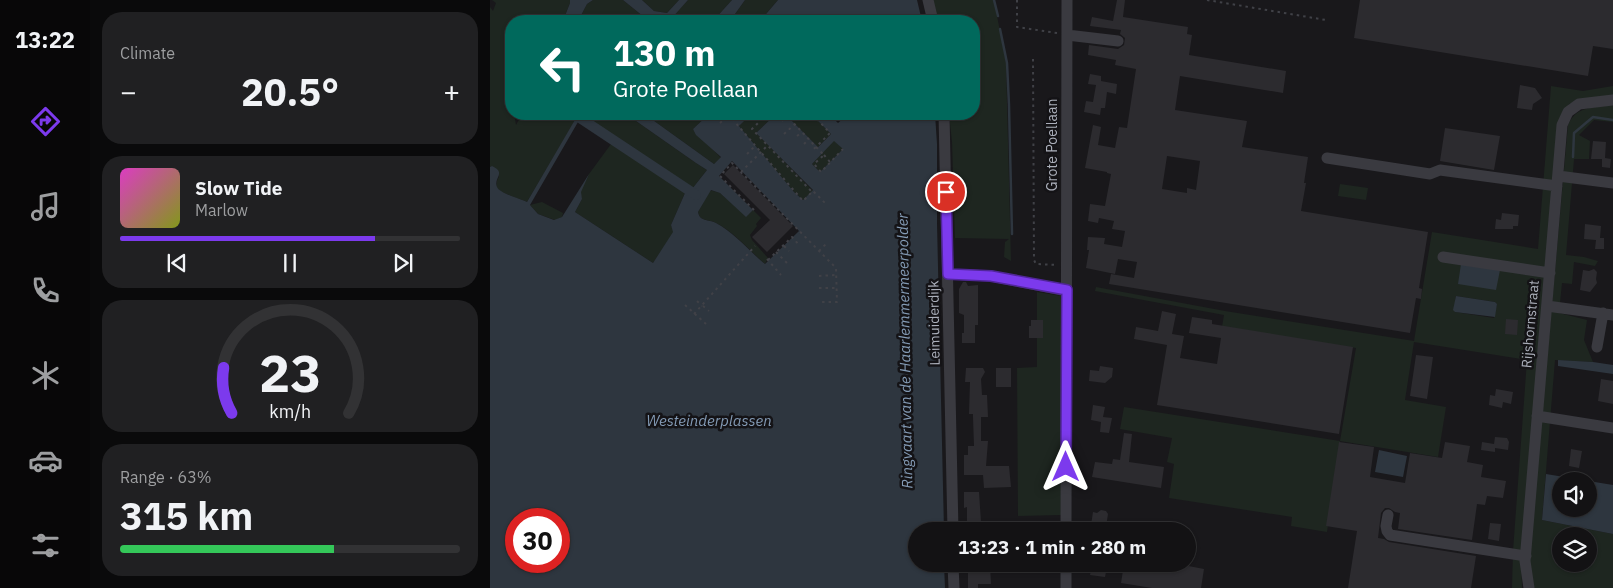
<!DOCTYPE html>
<meta charset="utf-8">
<style>
:root{--surface:#131214;--page:#202022;--text:#f1f3f6;--muted:#9d9ea0;--line:#323234;--accent:#7c3aed}
body{margin:0;font-family:"IBM Plex Sans",sans-serif;background:var(--page);color:var(--text);height:100vh;display:flex;flex-direction:column;font-size:19px;white-space:nowrap}
*{box-sizing:border-box;margin:0}
p{font-size:16px;color:var(--muted)}
.icon{flex:none;width:28px;height:28px;fill:none;stroke:currentColor;stroke-width:2;stroke-linecap:round;stroke-linejoin:round}
.map{position:relative;flex:1;overflow:hidden}
.side{display:flex;flex-direction:column;gap:12px;padding:12px;background:#0a0a0b;width:400px}
.side>*{flex:none}
.top-card{position:absolute;left:15px;top:15px;width:475px;height:105px;border-radius:20px;box-shadow:0 1px 4px #0004,0 0 0 1px var(--line);background:#00695c;color:#fff;overflow:hidden}
.controls{position:absolute;left:1062px;top:472px;display:grid;gap:10px}
.controls a{display:grid;place-items:center;width:45px;height:45px;border-radius:50%;background:var(--surface);box-shadow:0 1px 4px #0004,0 0 0 1px var(--line);font-size:25px}
.speed{position:absolute;left:15px;top:508px;display:flex;gap:10px;font-size:25px;font-weight:700;text-align:center}
.speed>*{display:grid;place-content:center;width:65px;height:65px;border-radius:50%;background:var(--surface);box-shadow:0 1px 4px #0004,0 0 0 1px var(--line);line-height:1}
.speed .limit{border:8px solid #d22;background:#fff;color:#111}
.pin{position:absolute;display:grid;place-items:center;width:42px;height:42px;color:#fff;margin:-21px;border:2px solid #fff;border-radius:50%;box-shadow:0 1px 5px #0007}
.me{position:absolute;width:55px;margin:-28px;rotate:0deg;stroke-linejoin:round;filter:drop-shadow(0 0 4px #0008)}
.turn{display:flex;align-items:center;gap:18px;height:105px;padding:0 25px;font-size:22px}
.turn .icon{width:65px;height:65px;stroke-width:2.5}
.turn b{display:block;font-size:35px;line-height:42px}
.big{font-size:38px;font-weight:700;line-height:1.1}
.side .card{flex:1;display:flex;flex-direction:column;justify-content:center;gap:8px;min-width:0;padding:0 18px;border-radius:20px;background:var(--page)}
.side .dial{align-items:center;gap:0}
.dial svg{height:130px;overflow:visible;fill:none;stroke:var(--line);stroke-width:7;stroke-linecap:round;text-anchor:middle}
.dial text{fill:var(--text);stroke:none}
.song{display:flex;align-items:center;gap:15px}
.cover{width:60px;height:60px;border-radius:8px;background:linear-gradient(135deg,hsl(310 70% 55%),hsl(70 70% 35%))}
.played{height:5px;border-radius:2px;background:linear-gradient(90deg,var(--accent) 75%,var(--line) 75%)}
.keys{display:flex;justify-content:space-around;direction:ltr}
.heat{display:flex;justify-content:space-between;align-items:center;font-size:28px;direction:ltr}
.charge{height:8px;border-radius:4px;background:linear-gradient(90deg,#34c759 63%,var(--line) 0)}
.trip{position:absolute;left:418px;top:522px;width:288px;height:50px;border-radius:25px;background:var(--surface);box-shadow:0 1px 4px #0004,0 0 0 1px var(--line);font-weight:700;line-height:50px;text-align:center}
main{display:flex;flex:1;min-height:0}
.tabs{display:flex;flex-direction:column;width:90px;justify-content:space-around;align-items:center;background:#080708;color:var(--muted)}
.tabs .icon{width:35px;height:35px}
.tabs .on{color:var(--accent)}
.tabs b{font-size:22px;color:var(--text)}
.map>svg:first-child{display:block}
.green{fill:#1e2620;fill-rule:evenodd}
.water{fill:#2e363f;fill-rule:evenodd}
.lines{fill:none;stroke-linecap:round;stroke-linejoin:round}
.stream{stroke:#2e363f;stroke-width:2.5}
.canal{stroke:#2e363f;stroke-width:10}
.building{fill:#2c2b2f;fill-rule:evenodd}
.path{stroke:#404147;stroke-width:2;stroke-dasharray:2.5 4;stroke-linecap:butt}
.minor{stroke:#3a3a40;stroke-width:11}
.route-casing{stroke:#51269a;stroke-width:12}
.route{stroke:#7c3aed;stroke-width:9}
.labels{text-anchor:middle;stroke-width:5;stroke-linejoin:round;paint-order:stroke}
.street-label{font-size:14px;fill:#abafba;stroke:#141316}
.water-label{font-size:15px;font-style:italic;fill:#839ab4;stroke:#141316}
</style>
<main>
<nav class="tabs">
<b>13:22</b>
<svg class="icon on" aria-label="directions" viewBox="0 0 24 24"><path d="M12 3l9 9-9 9-9-9zM9 14v-3h6M13 9l2 2-2 2"/></svg>
<svg class="icon" aria-label="music" viewBox="0 0 24 24"><path d="M9 18V5l10-2v13"/><circle cx="6" cy="18" r="3"/><circle cx="16" cy="16" r="3"/></svg>
<svg class="icon" aria-label="phone" viewBox="0 0 24 24"><path d="M5 4h4l2 5-3 2q2 4 5 5l2-3 5 2v4C11 20 4 13 5 4z"/></svg>
<svg class="icon" aria-label="climate" viewBox="0 0 24 24"><path d="M12 3v18M4 7l16 10M4 17L20 7"/></svg>
<svg class="icon" aria-label="car" viewBox="0 0 24 24"><path d="M5 17H2v-5l4-1 3-4h7l3 4 3 1v5h-3M9 17h6M6 11h13"/><circle cx="7" cy="17" r="2"/><circle cx="17" cy="17" r="2"/></svg>
<svg class="icon" aria-label="filters" viewBox="0 0 24 24"><path d="M4 7h16M4 17h16"/><circle cx="9" cy="7" r="2"/><circle cx="15" cy="17" r="2"/></svg>
</nav>
<section class="side">
<div class="card"><p>Climate</p>
<div class="heat"><a>−</a><b class="big">20.5°</b><a>+</a></div>
</div>
<div class="card">
<div class="song"><i class="cover"></i><div><b>Slow Tide</b><p>Marlow</p></div></div>
<div class="played"></div>
<div class="keys"><svg class="icon" aria-label="previous" viewBox="0 0 24 24"><path d="M18 5L8 12l10 7zM5 5v14"/></svg><svg class="icon" aria-label="pause" viewBox="0 0 24 24"><path d="M8 5v14M16 5v14"/></svg><svg class="icon" aria-label="next" viewBox="0 0 24 24"><path d="M6 5l10 7-10 7zM19 5v14"/></svg></div>
</div>
<div class="card dial"><svg viewBox="0 0 100 80">
<path d="M14 69A42 42 0 1 1 86 69"/>
<path d="M14 69A42 42 0 0 1 9 41" stroke="#7c3aed"/>
<text x="50" y="56" font-size="32" font-weight="700">23</text>
<text x="50" y="72" font-size="11">km/h</text>
</svg></div>
<div class="card"><p>Range · 63%</p><b class="big">315 km</b><div class="charge"></div></div>
</section>
<div class="map">
<svg width="1123" height="588" viewBox="0 0 1123 588">
<rect width="100%" height="100%" fill="#19181b"/>
<path class="green" d="M2,0H80V3L73,21H21V114H27L25,119L26,125L32,114H136L206,163L217,170L202,189L196,185L195,193L181,225L184,232L163,263L85,212L92,199L90,192L99,174L124,140L93,118L88,122L86,119L37,202C30,199 10,193 7,188C5,184 8,179 9,176L2,166L0,167V7L3,11L6,3Z
M103,0H133L159,21H88L97,4Z
M152,0H189L177,13L164,11Z
M198,0H242L223,21H181L180,19Z
M255,0H288L270,21H240Z
M442,0H504L516,63L521,261L514,257L515,242L519,239L465,238L462,142L459,114H484V21H446Z
M1061,86L1093,91L1123,86V96L1079,104L1031,553L1032,588H1022L1023,551L1037,360L924,342L915,400L956,407L948,457L850,441L837,532L801,526L802,517L679,498L684,464L677,462L682,438L630,429L634,407L850,441L866,348L732,327L734,315L605,291L606,287L735,311L924,341L942,232L1048,249ZM966,296L1005,302L1007,304L1004,318L965,312L964,310Z
M1123,105V122L1104,120L1089,135L1100,141L1099,159H1084L1076,255L1094,257L1108,261L1105,266L1084,262L1082,284L1072,283L1069,313L1097,320L1094,340L1103,362L1065,360L1052,520L1123,534V588H1042L1039,561L1078,125C1087,105 1104,108 1123,105ZM1071,536H1099V564H1071Z
M164,114H219L203,129L231,158L224,164L160,118Z
M251,114H286L266,133L323,191L313,200L304,192L249,126L255,119Z
M295,114H321L341,134L328,147Z
M344,140L353,149L330,172L322,164Z
M850,184L878,188L876,200L848,196Z
M220,190L230,193L256,216L263,210L271,218L266,224L267,226L260,235L262,240L278,258L275,264C260,251 244,232 226,223C219,219 210,222 208,212Z
M52,202L73,213L72,217L65,220L48,214L40,205Z
M547,292L571,296V515L528,516L527,368L547,367Z"/>
<path class="water" d="M80,0H103L97,4L88,21H73L80,3Z
M133,0H152L164,11L177,13L189,0H198L181,19V21H159Z
M242,0H255L240,21H223Z
M288,0H427L432,21H270Z
M136,114H152L160,118L224,164L231,157L206,135L203,129L219,114H251L256,119L249,126L304,192L313,200L323,190L266,133L286,114H295L328,147L341,134L321,114H339L348,123L358,114H445L447,144V223L454,531H426V564H454L455,588H0V167L2,166C17,173 3,178 7,187C9,193 31,199 37,202L86,118L88,122L40,205L48,214L64,220L72,217L99,174L91,192L92,199L85,212L163,263L183,232L181,225L195,193V185L202,189L217,170L206,163ZM344,141L353,149L330,172L322,164ZM242,161L309,231L275,264C259,251 245,233 226,223C218,219 210,222 208,212L221,190L230,193L256,217L263,210L229,176ZM26,519H69V561H26Z
M971,264L1010,270L1006,290L968,284Z
M966,296L1005,302L1007,304L1005,317L965,312L963,310Z
M1068,360L1103,362L1123,365V374L1068,366Z
M889,450L917,456L913,477L885,472Z
M1056,474L1123,485V534L1052,520ZM1071,481H1099V509H1071Z"/>
<g class="lines">
<path class="stream" d="M504,0L508,16
M510,29L517,63L519,105L522,234
M161,122L168,114
M1083,157L1084,133L1103,117L1123,120"/>
<path class="canal" d="M84,114L206,195"/>
</g>
<path class="building" d="M627,0H635L633,17L698,27L697,34L702,35L699,55L796,71L793,93L690,76L685,110L757,121L752,147L818,157L814,183H816L811,211L938,232L929,288L932,289L931,299L926,298L920,333L619,284L621,274L644,278L647,262L628,259L625,274L596,268L599,250H597L598,237L615,238L614,244L632,247L635,231L622,229L624,221L609,218L608,223L598,221L600,204L615,206L621,174L617,173V172L595,168L603,125L611,127L608,145L625,148L629,127L637,128L646,69L625,65L626,60L598,55L599,45L628,49L634,45L635,38L630,34L631,30L600,26L602,17L623,21ZM677,156L710,161L706,190L697,188V193L672,189Z
M870,0H1123V49L1103,46L1098,76L864,38Z
M600,74L611,76V81L627,84L626,94L617,92L615,108H611L610,115L594,112L596,101L603,102L606,85L598,84Z
M1030,85L1045,88L1052,98L1043,104L1042,110L1027,108Z
M955,128L1010,136L1004,170L950,161Z
M1103,141L1116,142L1115,158L1121,159L1120,168L1112,167V159H1101Z
M243,165L303,226L277,252L262,237L280,220L234,174Z
M1012,213L1029,215L1028,226H1023V229H1005L1006,219L1011,220Z
M1095,224L1111,226L1110,238H1114V249H1105L1106,240L1094,239Z
M1104,269L1107,272L1106,279L1107,283L1100,292L1090,290L1093,270L1099,271Z
M473,282H476L478,286L488,285V325H485V343H472V333H474V315L469,313V289Z
M672,311L686,314L682,334L694,336L690,358L727,364L731,338L699,333L702,317L722,320V324L863,347L849,434L667,405L677,345L644,339L646,327L668,331Z
M1016,319L1028,320L1027,335L1015,334Z
M541,320H553V338H539V326H541Z
M926,355L943,357L937,399L920,396Z
M610,366L623,368L622,377L615,383L599,381L600,370L609,371Z
M476,368H493L495,372L491,379L492,395H497L498,417H491V441H498L496,466H519L521,487L494,488L493,475H474V455H478V446H484L483,417V414H479L480,382H475Z
M506,368H521V387H506Z
M1111,379L1123,381V404L1108,401Z
M1006,389L1023,392L1021,404L1013,402L1012,408L999,405L1000,395L1005,396Z
M603,405L615,407L613,417L622,418L619,433L610,432L611,422L601,420Z
M634,433L642,434L639,462L674,467L671,488L602,477L605,462L622,464L623,459L630,460Z
M1005,437L1017,438L1019,442L1018,450L1005,448V452L991,450L992,442L1004,444Z
M849,442L884,447L880,477L915,483L920,453L952,458L955,442L980,446L977,462L993,465L991,477L1016,481L1013,498L997,496L995,505L987,504L982,540L908,529L910,513L905,512L899,508H895L891,513L888,538L894,539L899,542L986,556L981,588H858L867,531L836,526Z
M1081,449L1092,451L1089,468L1079,466Z
M474,492H489L491,522L501,521V531H477V507L474,508Z
M611,510L616,511L618,514L616,527H614L613,531H602L603,525H601L603,512L607,513Z
M1000,523L1011,524L1009,541L998,539Z
M481,564H500L501,584H488V588H478V570H481Z
M607,564H615V567H617L615,577L600,575L602,565L606,566Z
M634,564H688L714,569L711,588H662L631,583Z"/>
<g class="lines">
<path class="path" d="M527,0V27L567,33
M717,0L836,20
M543,59L544,260L546,264L568,265
M238,114L313,201L323,191L336,204
M277,114L262,129L322,192
M295,114L326,147L321,151
M327,119L340,133L326,147L334,155L324,164L331,172L353,149
M292,121L297,116
M230,123L239,115
M294,134L305,124
M307,136L312,132
M314,144L319,139
M257,154L265,146
M334,155L340,162
M251,172L278,145
M264,210L230,176L242,163L346,268L347,302H329
M294,246L299,251
M329,251L338,242
M286,252L297,263
M277,259L291,275
M278,260L302,237L310,246
M329,276L346,275
M329,288H346
M207,301L212,306
M195,305L216,324
M213,306L219,311
M204,314L265,246"/>
<path class="minor" d="M438,0L443,21
M577,35L628,41
M454,114L463,531
M837,158L940,174L950,170L1067,186
M1068,176L1123,183
M953,257L1060,273
M458,274L501,276L577,291
M1057,306L1123,315
M1107,347L1113,313
M1047,416L1123,428
M898,515L896,526L897,531L900,535L1036,556
M576,531L577,0
M463,564L464,588
M576,588V564
M1039,588L1035,561L1072,125L1078,112L1089,104L1123,100"/>
</g>
<g class="lines">
<defs>
<path id="route" d="M456,192L458,274L501,276L577,290L576,467"/>
</defs>
<use href="#route" class="route-casing"/>
<use href="#route" class="route"/>
</g>
<g class="labels">
<g class="street-label">
<text transform="translate(562 145) rotate(-90)" y="5">Grote Poellaan</text>
<text transform="translate(444 323) rotate(-91)" y="5">Leimuiderdijk</text>
<text transform="translate(1040 324) rotate(-85)" y="5">Rijshornstraat</text>
</g>
<g class="water-label">
<text transform="translate(415 351) rotate(-91)" y="5">Ringvaart van de Haarlemmermeerpolder</text>
<text x="219" y="426">Westeinderplassen</text>
</g>
</g>
</svg>
<div class="controls">
<a><svg class="icon" aria-label="sound" viewBox="0 0 24 24"><path d="M4 9h4l5-4v14l-5-4H4zM17 9q2 3 0 6"/></svg></a>
<a><svg class="icon" aria-label="layers" viewBox="0 0 24 24"><path d="M12 4l9 5-9 5-9-5zM3 14l9 5 9-5"/></svg></a>
</div>
<div class="speed"><div class="limit">30</div></div>
<div class="pin" style="left:456px;top:192px;background:#d93025"><svg class="icon" aria-label="arrive" viewBox="0 0 24 24"><path d="M6 21V4h12l-3 4 3 4H6"/></svg></div>
<svg class="me" style="left:576px;top:467px" viewBox="-20 -20 40 40"><path d="M0-17L14 15 0 8-14 15z" fill="#7c3aed" stroke="#fff" stroke-width="4"/></svg>
<div class="trip">13:23 · 1 min · 280 m</div>
<div class="top-card">
<div class="turn"><svg class="icon" aria-label="left" viewBox="0 0 24 24"><path d="M17 20v-9H6M10 6l-5 5 5 5"/></svg><div><b>130 m</b>Grote Poellaan</div></div>
</div>
</div>
</main>
